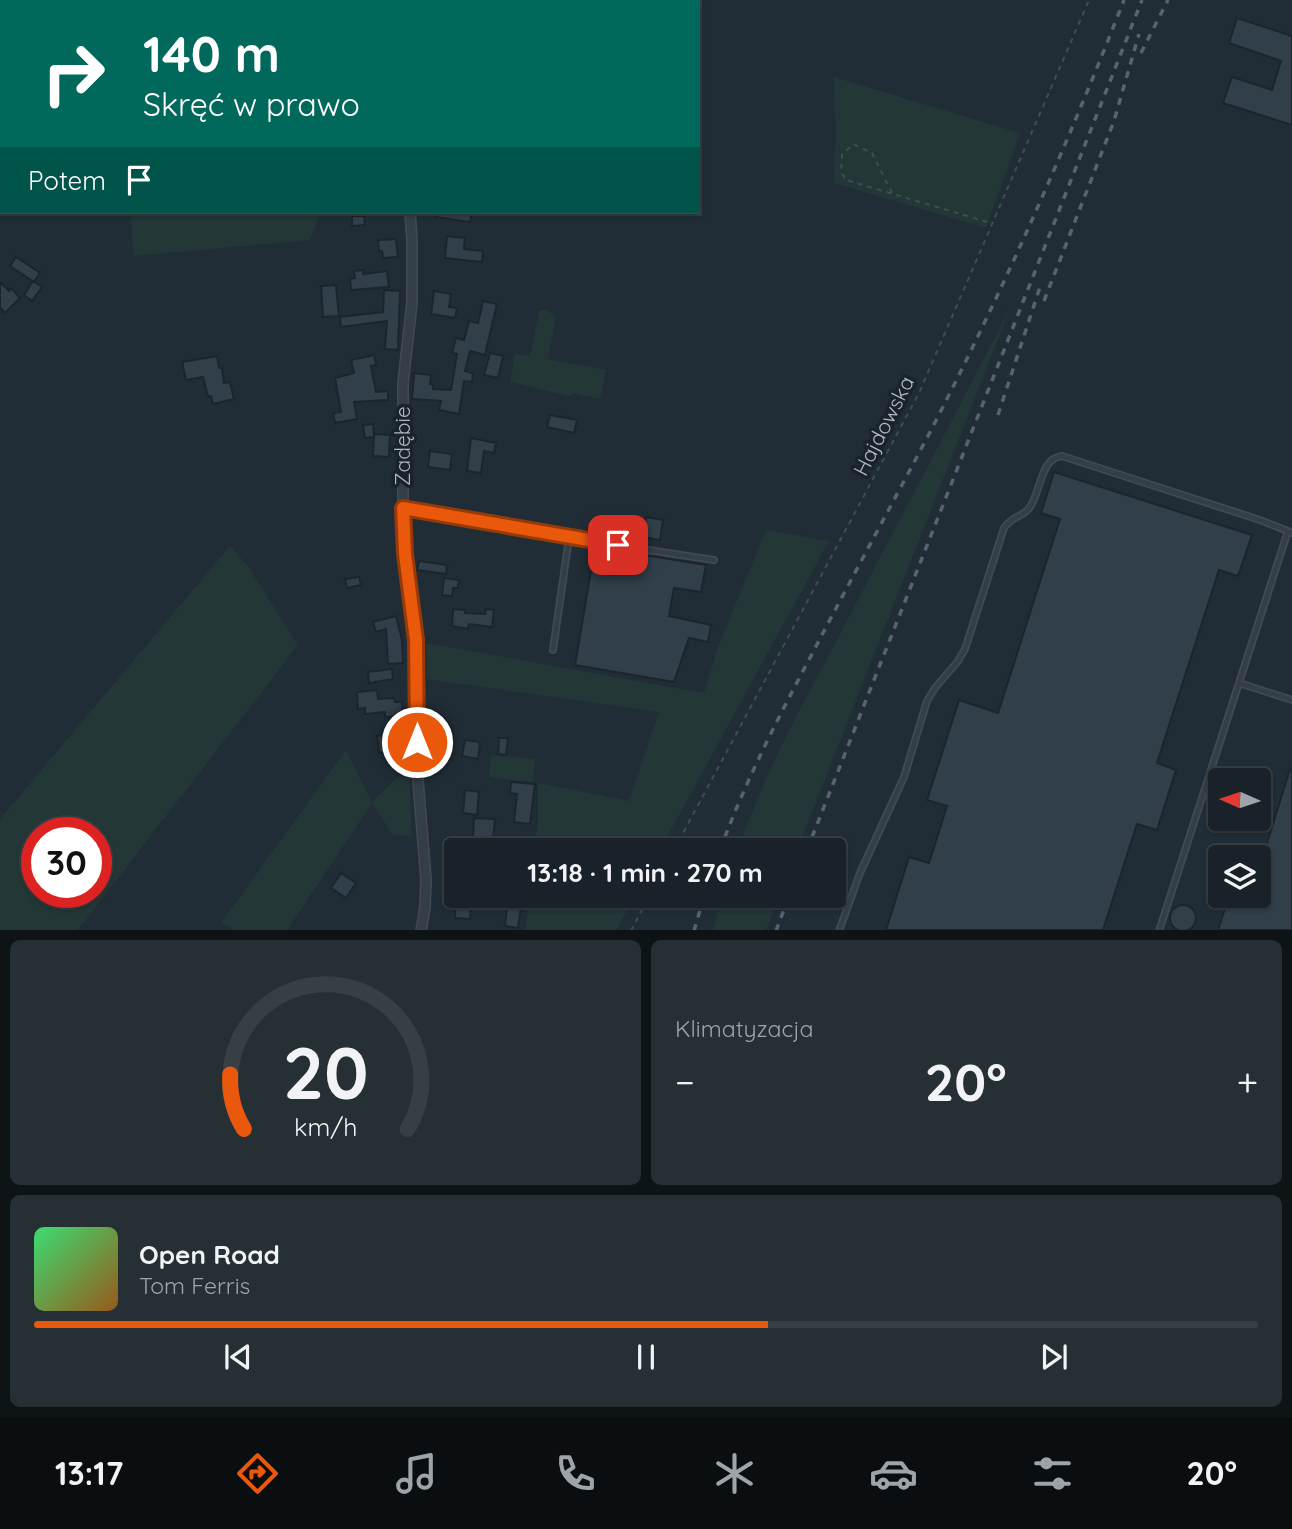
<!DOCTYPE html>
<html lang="pl">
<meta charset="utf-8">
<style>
:root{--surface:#192228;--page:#262f34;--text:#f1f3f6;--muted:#9fa4a8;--line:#373f45;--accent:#ea580c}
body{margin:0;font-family:Quicksand,sans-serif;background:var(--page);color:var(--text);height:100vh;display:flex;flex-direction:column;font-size:26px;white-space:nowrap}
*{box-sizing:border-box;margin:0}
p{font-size:23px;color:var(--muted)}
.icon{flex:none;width:38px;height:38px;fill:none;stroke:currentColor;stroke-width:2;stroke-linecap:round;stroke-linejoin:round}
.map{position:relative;height:930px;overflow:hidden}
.side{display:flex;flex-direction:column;gap:10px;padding:10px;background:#0e1316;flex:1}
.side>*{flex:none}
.guide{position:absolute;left:0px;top:0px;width:700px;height:214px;box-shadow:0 2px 5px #0004,0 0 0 2px var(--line);background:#00695c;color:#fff;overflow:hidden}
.needle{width:46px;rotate:273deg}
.buttons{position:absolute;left:1208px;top:768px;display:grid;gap:14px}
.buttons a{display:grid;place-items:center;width:63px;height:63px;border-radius:7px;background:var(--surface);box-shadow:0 2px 5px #0004,0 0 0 2px var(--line);font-size:35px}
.speed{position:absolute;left:21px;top:817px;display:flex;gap:14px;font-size:35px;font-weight:700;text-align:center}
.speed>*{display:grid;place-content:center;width:91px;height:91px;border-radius:50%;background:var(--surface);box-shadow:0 2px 5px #0004,0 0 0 2px var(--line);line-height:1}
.speed .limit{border:10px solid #d22;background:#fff;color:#111}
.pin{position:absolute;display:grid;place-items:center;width:60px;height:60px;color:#fff;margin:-30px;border-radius:14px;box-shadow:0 4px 10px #0006}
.me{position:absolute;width:77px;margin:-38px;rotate:0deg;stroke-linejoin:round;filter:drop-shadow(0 0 5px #0008)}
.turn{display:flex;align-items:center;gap:24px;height:147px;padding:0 28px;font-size:32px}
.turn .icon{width:91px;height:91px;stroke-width:2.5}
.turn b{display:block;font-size:49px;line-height:60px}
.then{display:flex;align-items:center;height:66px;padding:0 28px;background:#0003;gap:14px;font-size:26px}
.big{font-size:52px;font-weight:700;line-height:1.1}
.side .widget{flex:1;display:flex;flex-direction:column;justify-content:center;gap:10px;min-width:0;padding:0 24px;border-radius:10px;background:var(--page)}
.side .dial{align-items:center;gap:0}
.dial svg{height:182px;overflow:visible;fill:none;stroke:var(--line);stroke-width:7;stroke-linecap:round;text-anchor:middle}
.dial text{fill:var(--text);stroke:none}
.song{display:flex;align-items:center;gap:21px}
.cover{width:84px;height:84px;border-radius:10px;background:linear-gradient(135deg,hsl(140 70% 55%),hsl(30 70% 35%))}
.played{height:7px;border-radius:4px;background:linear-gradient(90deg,var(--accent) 60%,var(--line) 60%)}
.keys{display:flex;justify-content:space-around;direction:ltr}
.heat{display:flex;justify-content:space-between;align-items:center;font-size:38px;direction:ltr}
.side .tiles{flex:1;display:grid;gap:10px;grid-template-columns:1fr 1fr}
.widget:last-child{grid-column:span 2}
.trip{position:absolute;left:444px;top:838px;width:402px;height:70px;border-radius:7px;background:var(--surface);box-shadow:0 2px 5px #0004,0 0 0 2px var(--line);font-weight:700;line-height:70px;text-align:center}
.dock{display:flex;height:112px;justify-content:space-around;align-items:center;background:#0a0e10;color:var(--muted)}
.dock .icon{width:49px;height:49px}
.dock .current{color:var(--accent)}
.dock b{font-size:32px;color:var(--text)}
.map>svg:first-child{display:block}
.green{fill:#233736;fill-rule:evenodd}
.building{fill:#303f4a;stroke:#1c252d;stroke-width:2}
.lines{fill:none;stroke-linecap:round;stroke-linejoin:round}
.lane-casing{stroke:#414a53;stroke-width:8}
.street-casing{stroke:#414a53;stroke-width:12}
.path{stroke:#3c4f4e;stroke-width:2;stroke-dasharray:5 5;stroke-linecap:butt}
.lane{stroke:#343e46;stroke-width:4.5}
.street{stroke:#343e46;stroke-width:9}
.rail{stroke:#57636d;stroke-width:3.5;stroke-dasharray:7 7;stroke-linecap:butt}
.route-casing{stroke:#983908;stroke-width:18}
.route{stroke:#ea580c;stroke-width:12}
.labels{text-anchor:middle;stroke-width:7;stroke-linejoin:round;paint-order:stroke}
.street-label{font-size:21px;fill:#afb9c3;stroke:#1a232b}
</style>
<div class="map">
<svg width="1292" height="931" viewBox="0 0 1292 931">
<rect width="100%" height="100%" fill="#212d36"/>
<path class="green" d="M834,77L1020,133L986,228L834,183L836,132Z
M199,212H320L310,240L133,256L131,216Z
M1012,304L797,850H738C763,775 803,704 840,634C897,524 956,414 1012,304Z
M545,310L556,316L548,359L606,370L600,399L572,393L570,396L510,382L515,354L530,356L539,311Z
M766,530L829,541L660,850H532L538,826V783L629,801L659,712L427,679L426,643L704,693L718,647Z
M230,546L247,565L298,645L78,930H0V819ZM37,833H96V892H37Z
M346,750L372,802L409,766L412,836L393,835L372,803L287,930H235L221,923Z
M491,755L535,759L533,782L489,777Z
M531,896H635L616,930H525Z
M723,896H779L766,930H713Z"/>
<path class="building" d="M1237,18L1292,36V125L1223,103L1232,77L1272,90L1281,61L1229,43Z
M436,212H472L470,222L436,217Z
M352,216H364L365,225L352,226Z
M447,236L465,238L464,249L483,251L482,262L445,258Z
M396,239L398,257L383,258L382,251H379L378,240Z
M16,257L40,273L34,282L10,266Z
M363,270V274L387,271L389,287L351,290L350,279L355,278L354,271Z
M33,281L42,287L32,301L24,295Z
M0,282L9,291L11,288L20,298L5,313L0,307Z
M336,285L339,316L323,317L321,286Z
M384,290L400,291L398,350L385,349L387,321L341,327L340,317L383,312Z
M434,291L451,294L449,307L457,308L455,318L431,314Z
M483,301L497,304L485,355L470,351L465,371L473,373L472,382L464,381L459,414L439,410L441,401L412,399L414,373L431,375L430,384H433V389L451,390L457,354L452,353L456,338L464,340L469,321L478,323Z
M490,353L503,356L498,378L484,375Z
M374,355L376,365L371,366L376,392L388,391V400L354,402L357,419L335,423L333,413L341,412L335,378L354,373L351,360Z
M217,356L219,368H222L224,383L230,382L234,399L213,404L211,396L208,397L203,377L186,380L182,362Z
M550,415L577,420L574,433L547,427Z
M373,424L374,436L375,434L390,435L389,457L373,456L374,437L365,438L363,425Z
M471,438L496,443L494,453L484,451L481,473L467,471Z
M430,451L452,454L450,470L428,467Z
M1054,472L1252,535L1238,576L1219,570L1157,763L1176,770L1157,830L1137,824L1103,930H886L909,857L929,863L947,806L927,800L959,700L998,713L1060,519L1041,513Z
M646,517L663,520L660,540L643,537Z
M595,547L706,565L701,592L674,588L669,616L711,625L708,642L689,638L674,682L575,665Z
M419,561L447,565L446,574L417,570Z
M359,577L361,585L347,588L345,579Z
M444,578L459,580L458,588H453L452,596L442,595Z
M453,609L465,610V613L485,614L486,609L494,610L492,627L469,624L468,629L452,626Z
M396,616L402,640L403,663L388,664L386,629L376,632L373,622Z
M392,669L393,679L369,683L368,672Z
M377,690L378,699L394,698L395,702H402L403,716L385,717V712L365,714V708L358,709L357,692Z
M390,734L392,751L379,753L377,736Z
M499,738H508L506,755L498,754Z
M465,740L480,742L478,759L462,756Z
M1290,769L1292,770V930H1218L1229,896H1258V854L1263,856Z
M511,782L535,784L530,824L514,822L517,794L510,793Z
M465,790L479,792L477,815L463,813Z
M474,818L495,819L493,839L473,838Z
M341,873L356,883L346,898L331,888Z
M456,896H471L470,919L455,918Z
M1170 918a13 13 0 1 1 26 0a13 13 0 1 1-26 0Z
M507,906L521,907L518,928L505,926Z"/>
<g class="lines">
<defs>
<path id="lane" d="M404,509L569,538L714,560
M1292,533L1288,531L1239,683L1292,700
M553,650L569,538
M839,931L860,873L904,777L927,701L935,688L958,661L965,649L1004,528C1013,515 1024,517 1030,507C1041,492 1040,458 1062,456L1260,520L1288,531
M1159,931L1239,683"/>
<path id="street" d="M340,0L341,2
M410,212L412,239V303L403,383V508L405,554L415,624L417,661V768L426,880L425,907L421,931"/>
</defs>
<use href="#lane" class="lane-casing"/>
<use href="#street" class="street-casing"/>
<path class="path" d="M0,48L2,47
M892,193L872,153L853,144L842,155L841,172L846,180L991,223
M674,850L919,393L1089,0
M631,931L649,896"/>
<use href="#lane" class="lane"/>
<use href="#street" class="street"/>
<path class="rail" d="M1141,53L1168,0
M1044,301L1114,121L1139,34
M998,415L1040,287
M720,850C745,782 778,718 812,654C850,581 890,508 929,434C1002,293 1066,148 1124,0
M807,850L1142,0
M694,931L704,896
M776,931L789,896"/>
</g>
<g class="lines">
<defs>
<path id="route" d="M417,742L416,640L405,554L403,508L618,545"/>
</defs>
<use href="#route" class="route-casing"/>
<use href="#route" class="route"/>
</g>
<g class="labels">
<g class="street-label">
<text transform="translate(884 426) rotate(-63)" y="7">Hajdowska</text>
<text transform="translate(403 446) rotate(-90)" y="7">Zadębie</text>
</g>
</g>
</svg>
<div class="buttons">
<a><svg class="needle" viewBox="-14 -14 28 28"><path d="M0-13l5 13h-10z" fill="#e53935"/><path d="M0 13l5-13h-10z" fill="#9fa4a8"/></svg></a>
<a><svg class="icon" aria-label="layers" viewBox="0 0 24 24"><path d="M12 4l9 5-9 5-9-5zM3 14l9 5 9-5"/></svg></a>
</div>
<div class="speed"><div class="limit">30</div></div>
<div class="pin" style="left:618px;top:545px;background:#d93025"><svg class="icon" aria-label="arrive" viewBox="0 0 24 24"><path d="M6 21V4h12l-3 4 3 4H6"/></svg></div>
<svg class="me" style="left:417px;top:742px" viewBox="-20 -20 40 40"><circle r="17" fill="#ea580c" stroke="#fff" stroke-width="3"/><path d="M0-11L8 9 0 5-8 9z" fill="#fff"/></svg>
<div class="trip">13:18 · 1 min · 270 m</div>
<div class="guide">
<div class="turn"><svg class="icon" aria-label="right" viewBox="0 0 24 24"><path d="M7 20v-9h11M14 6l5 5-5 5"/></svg><div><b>140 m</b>Skręć w prawo</div></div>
<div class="then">Potem<svg class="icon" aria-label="arrive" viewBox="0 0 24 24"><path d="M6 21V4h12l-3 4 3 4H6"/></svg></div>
</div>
</div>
<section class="side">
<div class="tiles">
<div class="widget dial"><svg viewBox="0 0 100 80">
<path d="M14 69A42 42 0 1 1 86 69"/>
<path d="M14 69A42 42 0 0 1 8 45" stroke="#ea580c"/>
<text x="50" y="56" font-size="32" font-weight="700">20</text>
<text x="50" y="72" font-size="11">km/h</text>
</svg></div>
<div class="widget"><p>Klimatyzacja</p>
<div class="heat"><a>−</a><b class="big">20°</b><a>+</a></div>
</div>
<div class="widget">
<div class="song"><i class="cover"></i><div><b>Open Road</b><p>Tom Ferris</p></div></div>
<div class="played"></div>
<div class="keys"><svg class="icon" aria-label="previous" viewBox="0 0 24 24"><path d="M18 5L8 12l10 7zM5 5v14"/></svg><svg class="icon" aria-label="pause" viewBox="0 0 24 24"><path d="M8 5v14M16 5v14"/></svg><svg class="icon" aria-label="next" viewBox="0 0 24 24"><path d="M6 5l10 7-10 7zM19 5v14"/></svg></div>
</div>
</div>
</section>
<nav class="dock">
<b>13:17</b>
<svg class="icon current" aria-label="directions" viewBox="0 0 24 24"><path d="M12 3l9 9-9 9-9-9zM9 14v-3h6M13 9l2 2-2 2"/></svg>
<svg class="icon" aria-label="music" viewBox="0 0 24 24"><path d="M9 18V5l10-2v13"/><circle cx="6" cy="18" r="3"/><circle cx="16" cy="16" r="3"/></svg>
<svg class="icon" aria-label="phone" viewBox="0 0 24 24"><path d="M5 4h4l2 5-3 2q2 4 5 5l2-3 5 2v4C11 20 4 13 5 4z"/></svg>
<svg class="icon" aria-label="climate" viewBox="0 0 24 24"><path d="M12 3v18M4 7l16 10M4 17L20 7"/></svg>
<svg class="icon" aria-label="car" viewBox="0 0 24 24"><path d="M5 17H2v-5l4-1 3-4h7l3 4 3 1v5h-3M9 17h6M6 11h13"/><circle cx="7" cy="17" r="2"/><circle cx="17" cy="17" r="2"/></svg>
<svg class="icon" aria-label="filters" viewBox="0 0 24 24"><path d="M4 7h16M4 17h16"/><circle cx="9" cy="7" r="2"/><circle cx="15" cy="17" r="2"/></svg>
<b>20°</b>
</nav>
